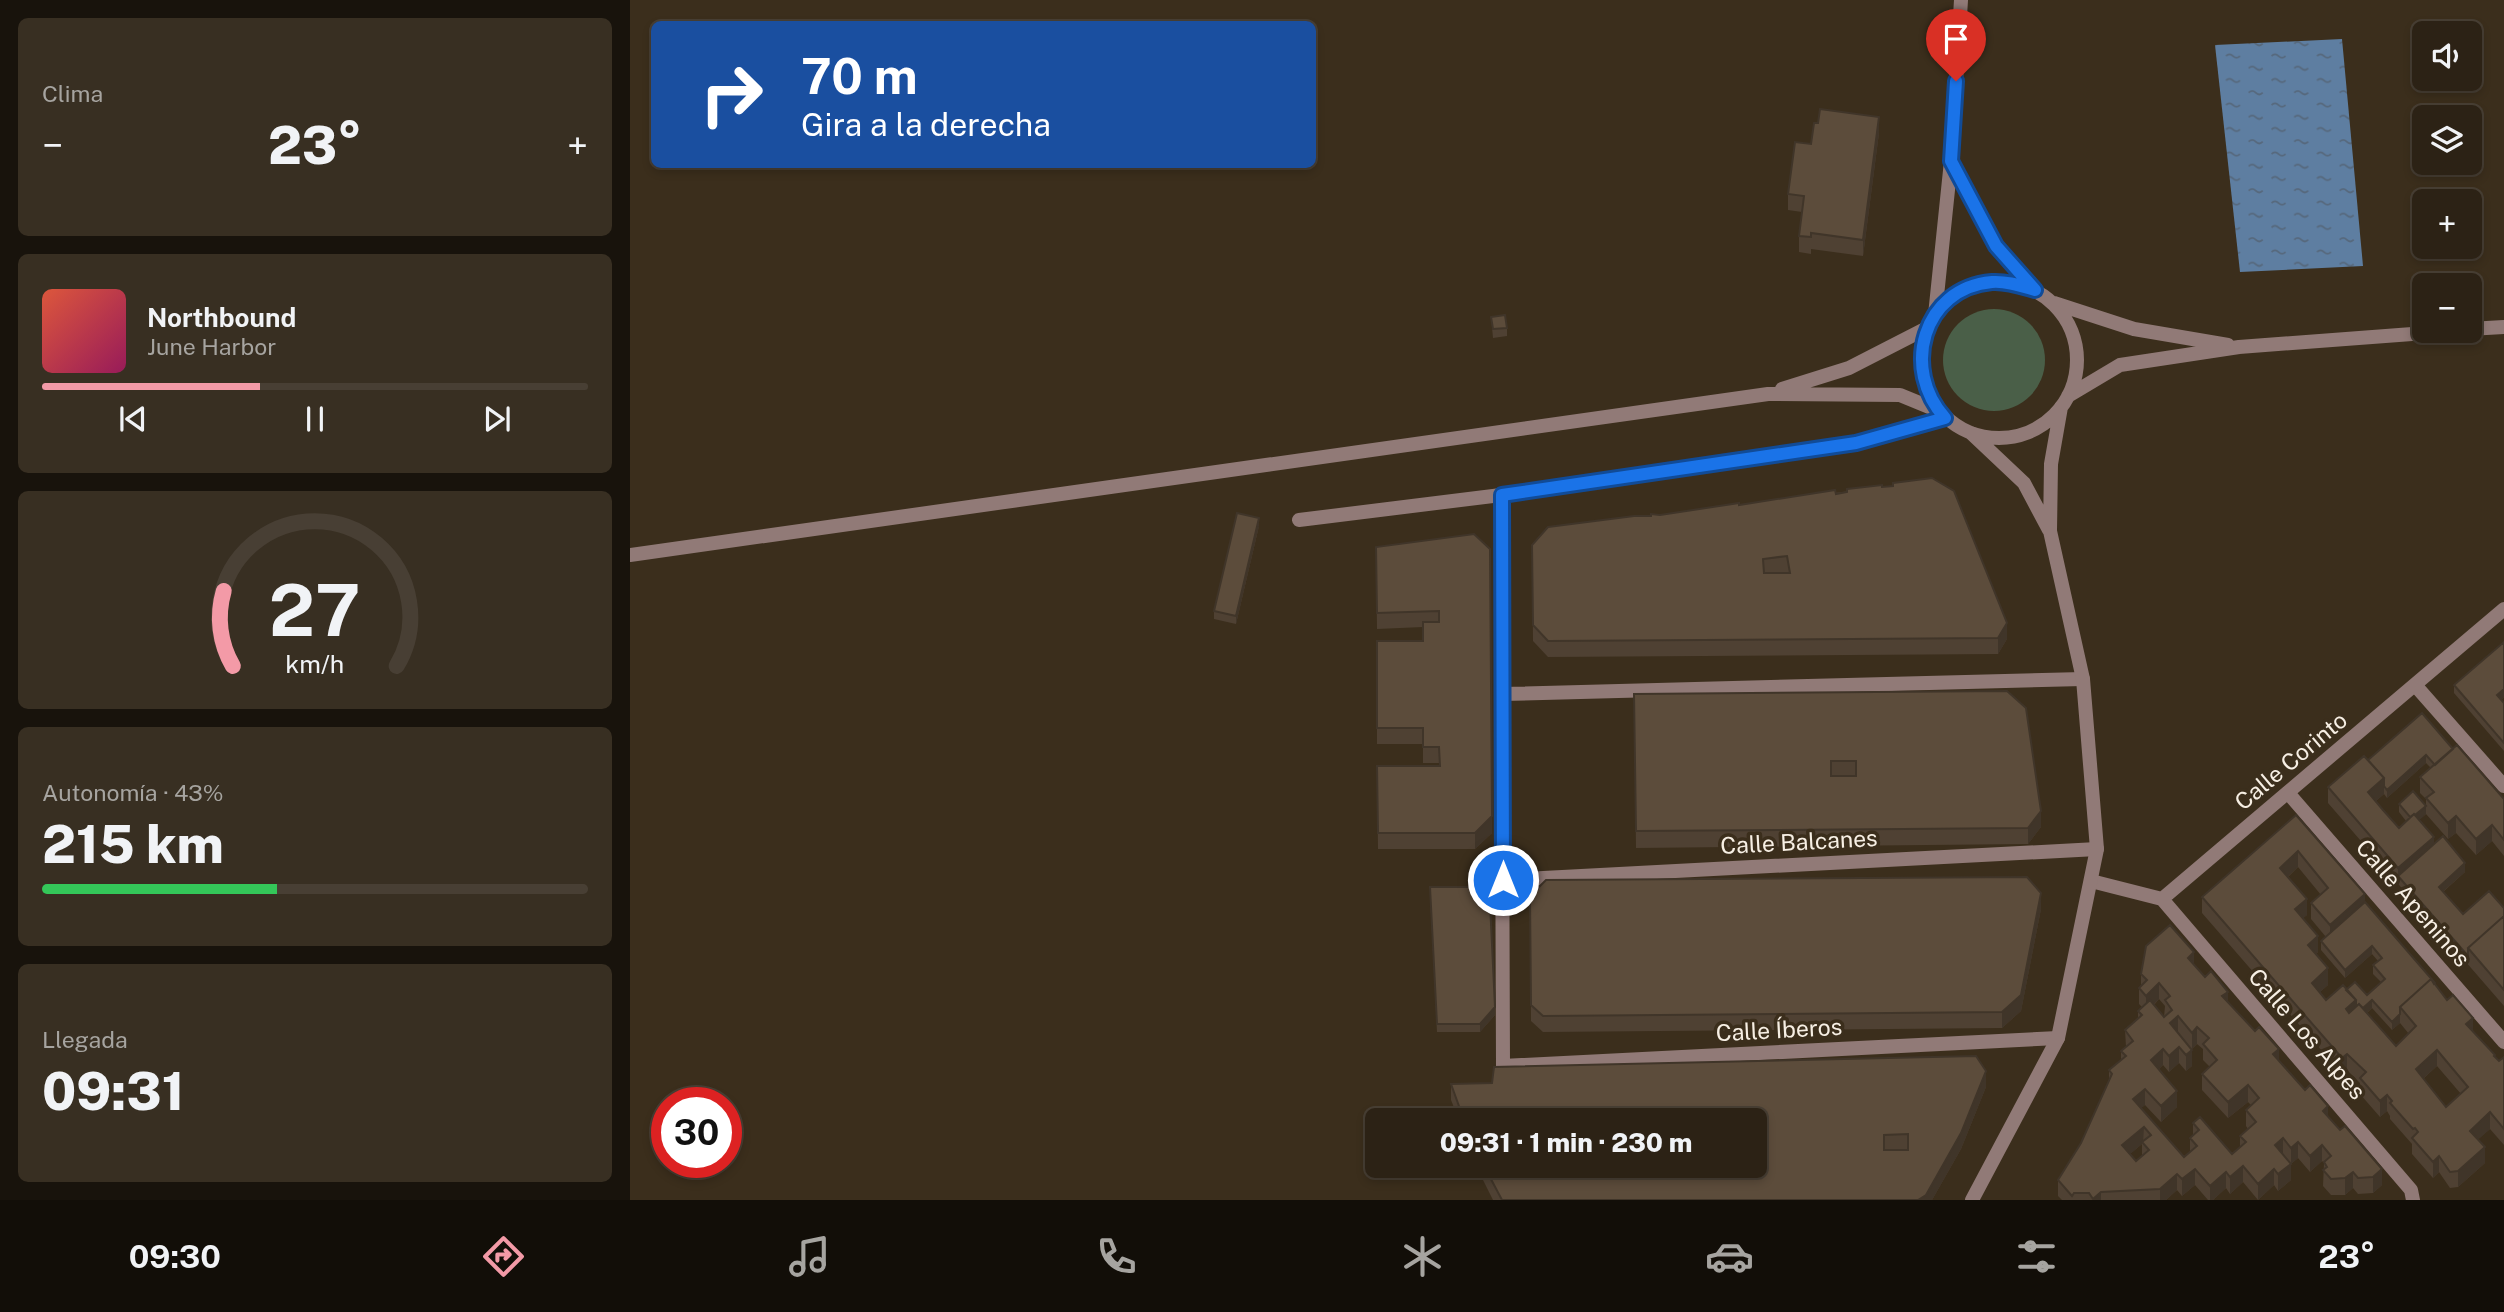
<!DOCTYPE html>
<html lang="es">
<meta charset="utf-8">
<style>
:root{--surface:#2c2215;--page:#382f22;--text:#f1f3f6;--muted:#a6a4a0;--line:#483f34;--accent:#f39aa7}
body{margin:0;font-family:"Public Sans",sans-serif;background:var(--page);color:var(--text);height:100vh;display:flex;flex-direction:column;font-size:26px;white-space:nowrap}
*{box-sizing:border-box;margin:0}
p{font-size:23px;color:var(--muted)}
.icon{flex:none;width:38px;height:38px;fill:none;stroke:currentColor;stroke-width:2;stroke-linecap:round;stroke-linejoin:round}
.map{position:relative;flex:1;overflow:hidden}
.drawer{display:flex;flex-direction:column;gap:18px;padding:18px;background:#18130c;width:630px}
.drawer>*{flex:none}
.banner{position:absolute;left:21px;top:21px;width:665px;height:147px;border-radius:10px;box-shadow:0 4px 10px #0003,0 0 0 2px var(--line);background:#1a4fa0;color:#fff;overflow:hidden}
.tools{position:absolute;left:1782px;top:21px;display:grid;gap:14px}
.tools a{display:grid;place-items:center;width:70px;height:70px;border-radius:10px;background:var(--surface);box-shadow:0 4px 10px #0003,0 0 0 2px var(--line);font-size:35px}
.speed{position:absolute;left:21px;top:1087px;display:flex;gap:14px;font-size:35px;font-weight:700;text-align:center}
.speed>*{display:grid;place-content:center;width:91px;height:91px;border-radius:50%;background:var(--surface);box-shadow:0 4px 10px #0003,0 0 0 2px var(--line);line-height:1}
.speed .limit{border:10px solid #d22;background:#fff;color:#111}
.pin{position:absolute;display:grid;place-items:center;width:60px;height:60px;color:#fff;margin:-72px -30px;border-radius:50% 50% 50% 0;rotate:-45deg;box-shadow:0 0 7px #0007}
.pin .icon{rotate:45deg}
.me{position:absolute;width:77px;margin:-38px;rotate:0deg;stroke-linejoin:round;filter:drop-shadow(0 0 5px #0008)}
.turn{display:flex;align-items:center;gap:24px;height:147px;padding:0 35px;font-size:32px}
.turn .icon{width:91px;height:91px;stroke-width:2.5}
.turn b{display:block;font-size:49px;line-height:60px}
.big{font-size:52px;font-weight:800;line-height:1.1}
.drawer .widget{flex:1;display:flex;flex-direction:column;justify-content:center;gap:10px;min-width:0;padding:0 24px;border-radius:10px;background:var(--page)}
.drawer .dial{align-items:center;gap:0}
.dial svg{height:182px;overflow:visible;fill:none;stroke:var(--line);stroke-width:7;stroke-linecap:round;text-anchor:middle}
.dial text{fill:var(--text);stroke:none}
.song{display:flex;align-items:center;gap:21px}
.cover{width:84px;height:84px;border-radius:10px;background:linear-gradient(135deg,hsl(10 70% 55%),hsl(330 70% 35%))}
.played{height:7px;border-radius:4px;background:linear-gradient(90deg,var(--accent) 40%,var(--line) 40%)}
.keys{display:flex;justify-content:space-around;direction:ltr}
.heat{display:flex;justify-content:space-between;align-items:center;font-size:38px;direction:ltr}
.charge{height:10px;border-radius:5px;background:linear-gradient(90deg,#34c759 43%,var(--line) 0)}
.trip{position:absolute;left:735px;top:1108px;width:402px;height:70px;border-radius:10px;background:var(--surface);box-shadow:0 4px 10px #0003,0 0 0 2px var(--line);font-weight:800;line-height:70px;text-align:center}
.tab-bar{display:flex;height:112px;justify-content:space-around;align-items:center;background:#120e08;color:var(--muted)}
.tab-bar .icon{width:49px;height:49px}
.tab-bar .current{color:var(--accent)}
.tab-bar b{font-size:32px;color:var(--text)}
main{display:flex;flex:1;min-height:0}
.map>svg:first-child{display:block}
.green{fill:#4a5f48}
.water{fill:url(#water-ripples)}
.lines{fill:none;stroke-linecap:round;stroke-linejoin:round}
.minor{stroke:#917a77;stroke-width:14}
.tertiary{stroke:#917a77;stroke-width:14}
.wall{fill:#4f4133;fill-rule:evenodd}
.shaded-wall{fill:#403529}
.building{fill:#5c4c3b;stroke:#403529;stroke-width:2;fill-rule:evenodd}
.route-casing{stroke:#114b97;stroke-width:18}
.route{stroke:#1a73e8;stroke-width:12}
.labels{text-anchor:middle;stroke-width:7;stroke-linejoin:round;paint-order:stroke}
.street-label{font-size:23px;fill:#f7efe4;stroke:#3b2e1c}
</style>
<main>
<section class="drawer">
<div class="widget"><p>Clima</p>
<div class="heat"><a>−</a><b class="big">23°</b><a>+</a></div>
</div>
<div class="widget">
<div class="song"><i class="cover"></i><div><b>Northbound</b><p>June Harbor</p></div></div>
<div class="played"></div>
<div class="keys"><svg class="icon" aria-label="previous" viewBox="0 0 24 24"><path d="M18 5L8 12l10 7zM5 5v14"/></svg><svg class="icon" aria-label="pause" viewBox="0 0 24 24"><path d="M8 5v14M16 5v14"/></svg><svg class="icon" aria-label="next" viewBox="0 0 24 24"><path d="M6 5l10 7-10 7zM19 5v14"/></svg></div>
</div>
<div class="widget dial"><svg viewBox="0 0 100 80">
<path d="M14 69A42 42 0 1 1 86 69"/>
<path d="M14 69A42 42 0 0 1 10 36" stroke="#f39aa7"/>
<text x="50" y="56" font-size="32" font-weight="700">27</text>
<text x="50" y="72" font-size="11">km/h</text>
</svg></div>
<div class="widget"><p>Autonomía · 43%</p><b class="big">215 km</b><div class="charge"></div></div>
<div class="widget"><p>Llegada</p><b class="big">09:31</b></div>
</section>
<div class="map">
<svg width="1874" height="1200" viewBox="0 0 1874 1200">
<defs>
<pattern id="water-ripples" width="26" height="14" patternUnits="userSpaceOnUse" patternTransform="scale(1.75)"><rect width="26" height="14" fill="#5e7ea1"/><path d="M2 4q2-2 4 0t4 0M15 11q2-2 4 0t4 0" fill="none" stroke="#56687c"/></pattern>
</defs>
<rect width="100%" height="100%" fill="#3b2e1c"/>
<path class="green" d="M1313 360a51 51 0 1 1 102 0a51 51 0 1 1-102 0Z"/>
<path class="water" d="M1712,39L1733,266L1610,272L1585,45Z"/>
<g class="lines">
<path class="minor" d="M1321,161L1366,246L1405,291
M1305,315L1321,161L1331,0
M871,495L873,1066L1428,1038
M669,520L871,495L1226,443L1316,418
M1785,685L1874,786
M872,694L1453,679
M1659,794L1874,1042
M873,880L1467,849
M1461,881L1532,899L1874,609
M1532,899L1781,1190L1783,1200"/>
<path class="tertiary" d="M1291 360a78 78 0 1 1 156 0a78 78 0 1 1-156 0Z
M1424,303L1504,329L1598,345
M1839,329L1874,327
M1152,389L1219,368L1297,328
M1438,396L1490,365L1609,347L1822,331
M1341,433L1394,483L1419,530
M0,555L1138,394L1270,395L1309,411
M1342,1200L1428,1038L1467,849L1453,679L1420,531L1421,464L1431,407"/>
</g>
<path class="wall" d="M1249,133L1233,256L1181,249V254L1169,252V236L1172,212L1158,210V194L1181,144Z
M861,317L877,328V336L863,338Z
M1252,487L1377,639L1368,654L918,657L903,641L902,545L1030,515Z
M629,526L606,624L584,619V611Z
M844,534L862,833L845,849H748L747,766H809V763H793V744H747V641H793V627L747,629L746,547Z
M1874,642V697L1871,700L1874,703V751L1824,693V685Z
M1377,691L1411,827L1398,844L1006,848L1004,694Z
M1823,749L1874,799V856L1862,841L1846,855L1826,833L1818,839L1796,814L1789,820L1804,844L1835,872L1813,892L1833,914L1874,908V1006L1698,803V787L1738,760ZM1796,763L1801,768L1790,777V793L1796,799V806L1769,804V812L1776,821L1769,828L1746,801L1754,794L1757,798Z
M1666,815L1735,902L1865,1058L1869,1061L1874,1057V1145L1860,1129L1848,1139L1855,1163L1828,1187L1820,1188L1809,1172L1803,1178L1782,1154V1144L1760,1119V1116L1757,1111L1750,1117L1730,1094V1083L1717,1070L1712,1074L1572,913V897ZM1668,867L1691,895L1681,903V919L1696,937L1691,941V950L1715,978L1742,954L1748,961L1743,965V974L1751,982L1737,995L1716,990L1696,1000L1690,992L1698,985L1686,954L1688,952L1673,918L1677,915L1658,877ZM1742,1008L1762,1030L1770,1023L1779,1034L1766,1046L1737,1013ZM1807,1066L1831,1094L1816,1107L1793,1079Z
M800,896L865,1015L850,1032H807Z
M900,896L1411,909L1391,1011L1372,1028L913,1032L901,1021Z
M1564,964L1698,1116L1752,1185L1743,1193L1728,1194L1723,1188L1715,1195H1701L1693,1186L1694,1163L1692,1161L1680,1172L1668,1158L1661,1164V1180L1648,1191L1644,1185L1628,1200L1613,1182L1600,1194L1596,1188L1583,1200H1578L1565,1185L1552,1196L1547,1190L1536,1200H1432L1428,1196V1180L1451,1143L1479,1082V1070L1491,1060V1051L1496,1047L1495,1030L1508,1018V1011L1512,1007L1509,1004V988L1511,985V974ZM1529,999L1535,1006L1534,1017L1524,1005ZM1567,1044L1573,1049V1060L1580,1067L1572,1074V1090L1598,1118L1618,1102L1621,1105L1616,1110V1126L1618,1129L1610,1136V1147L1602,1154L1563,1123V1136L1560,1138V1152L1554,1157L1511,1108L1515,1105L1531,1122L1547,1107L1529,1069L1533,1065L1539,1072L1549,1063L1556,1071L1562,1066V1049ZM1512,1144V1155L1506,1161L1500,1154Z
M821,1084L1356,1087L1331,1149L1302,1200H863L846,1166H1125V1120H829L821,1100Z"/>
<path class="shaded-wall" d="M1249,117V133L1233,256V240Z
M629,518V526L606,624V616Z
M1377,623V639L1368,654V638Z
M1874,689V697L1867,703V695Z
M1796,755V763L1757,798V790Z
M1754,778V794L1738,808V792Z
M1796,806V814L1782,827V819Z
M1411,811V827L1398,844V828Z
M862,816V833L845,849V833Z
M1826,816V833L1818,839V823Z
M1862,825V841L1846,855V839Z
M1804,837V853L1768,876V884V868Z
M1668,851V867L1650,884V868Z
M1835,863V872L1809,895V887Z
M1411,893V909L1391,1011L1372,1028V1012Z
M1735,894V910L1700,942V925Z
M1677,899V915L1665,925V909Z
M1688,936V952L1678,961V945Z
M1742,946V954L1715,978V970Z
M1564,952V968L1558,958Z
M1698,968V985L1682,999V983Z
M1529,983V999L1516,1012V996Z
M1598,992V1008L1592,996Z
M1726,1000V1017L1716,1025V1009Z
M1742,1000V1008L1729,1020V1011Z
M865,1007V1015L850,1032V1024Z
M1770,1014V1023L1762,1030V1022Z
M1548,1016V1032L1540,1023Z
M1843,1018V1034L1836,1024Z
M1567,1027V1044L1562,1049V1033Z
M1549,1047V1063L1539,1072V1056Z
M1533,1049V1065L1521,1076V1060Z
M1649,1049V1065L1643,1054Z
M1562,1050V1066L1556,1071V1055Z
M1807,1050V1066L1786,1085V1069Z
M1717,1054V1070L1712,1074V1058Z
M1356,1071V1087L1331,1149L1302,1200H1288Z
M1618,1085V1102L1598,1118V1102Z
M1515,1089V1105L1503,1115V1099Z
M1547,1091V1107L1531,1122V1106Z
M1757,1095V1111L1750,1117V1101Z
M1698,1106V1122L1693,1111Z
M1860,1112V1129L1840,1147V1131Z
M1514,1127L1513,1143L1512,1142V1144L1492,1161V1145Z
M1653,1138V1155L1645,1145Z
M1668,1142V1158L1661,1164V1148Z
M1692,1145V1161L1680,1172V1156Z
M1855,1147V1163L1828,1187V1171Z
M1809,1156V1172L1803,1178V1162Z
M1661,1164V1180L1648,1191V1174Z
M1613,1166V1182L1600,1194V1177Z
M1565,1169V1185L1552,1196V1179Z
M1644,1169V1185L1628,1200V1184Z
M1752,1169V1185L1743,1193V1177Z
M1596,1172V1188L1583,1200H1580V1186Z
M1723,1172V1188L1715,1195V1178Z
M1547,1174V1190L1536,1200H1530V1189Z
M1471,1192V1200H1463V1199Z"/>
<path class="building" d="M1190,109L1249,117L1233,240L1181,233V237L1169,236L1174,196L1158,194L1165,142L1181,144L1184,123H1188Z
M875,315L877,328L863,329L861,317Z
M1302,478L1324,491L1377,623L1368,638L918,641L903,625L902,545L918,527L1004,516H1021V514L1030,515L1109,503V505L1205,490L1206,494L1217,492V489L1252,485V487L1263,486V483ZM1157,556L1160,573H1134L1133,559Z
M607,513L629,518L606,616L584,611Z
M844,534L860,549L862,816L845,833H748L747,766H810L809,747H793V728H747V641H793V622H809V611L747,613L746,547Z
M1874,642V689L1867,695L1874,703V743L1824,685Z
M1377,691L1396,708L1411,811L1398,828L1006,831L1004,694ZM1201,761H1226V776H1201Z
M1792,713L1823,749L1805,765L1796,755L1757,790L1754,786V778L1738,760Z
M1827,745L1874,799V840L1862,825L1846,839L1826,816L1818,823L1796,798L1804,792L1790,777Z
M1734,756L1754,778L1738,792L1753,810L1769,828L1784,814L1804,837L1768,868L1698,787Z
M1783,791L1796,806L1785,815L1784,814L1780,817L1769,804Z
M1666,815L1735,894L1700,925L1681,903L1698,888L1668,851L1650,868L1677,899L1665,909L1688,936L1678,945L1698,968L1682,983L1696,1000L1713,985L1726,1000L1716,1009L1719,1013L1729,1004L1766,1046L1786,1026L1770,1007L1801,979L1817,1000L1823,995L1843,1018L1836,1024L1865,1055L1864,1056L1869,1061L1874,1057V1129L1860,1112L1840,1131L1855,1147L1828,1171L1820,1172L1809,1156L1803,1162L1782,1138L1788,1132L1785,1128L1783,1129L1760,1103L1762,1101L1757,1095L1750,1101L1730,1078L1736,1072L1717,1054L1712,1058L1572,897ZM1807,1050L1838,1087L1816,1107L1786,1069Z
M1813,836L1835,863L1809,887L1833,914L1859,891L1874,908V916L1838,948V956L1768,876Z
M1397,877L1411,893L1391,995L1372,1012L913,1016L901,1005L900,896L916,880Z
M800,887H843L860,903L865,1007L850,1024H807Z
M1735,902L1805,983L1804,984L1801,979L1770,1007V1014L1762,1022L1742,1000L1733,1008L1729,1004L1726,1006V1000L1716,990L1725,982L1737,995L1755,979L1743,965L1752,958L1742,946L1715,970L1691,941Z
M1874,916V990L1838,948Z
M1540,925L1564,952L1558,958L1575,977L1581,971L1598,992L1592,996L1625,1031L1629,1027L1649,1049L1643,1054L1675,1090L1680,1085L1698,1106L1693,1111L1710,1130L1715,1126L1752,1169L1743,1177L1728,1178L1723,1172L1715,1178L1701,1179L1693,1170L1697,1167L1694,1162L1701,1156L1692,1145L1680,1156L1668,1142L1661,1148L1653,1138L1645,1145L1661,1164L1648,1174L1644,1169L1628,1184L1613,1166L1600,1177L1596,1172L1580,1186L1565,1169L1552,1179L1547,1174L1530,1189L1471,1192L1463,1199L1459,1193H1444L1442,1196L1428,1180L1451,1143L1482,1074L1479,1070L1496,1056L1491,1051L1503,1041L1495,1030L1512,1015L1508,1011L1520,1000L1534,1017L1542,1010L1535,1000L1540,996L1529,983L1516,996L1509,988L1517,980L1511,974L1516,946ZM1548,1016L1562,1033L1567,1027L1579,1038L1573,1044L1587,1060L1572,1074L1598,1102L1618,1085L1629,1098L1616,1110L1626,1122L1610,1136L1616,1142L1602,1154L1570,1117L1563,1123L1569,1130L1560,1138L1567,1146L1554,1157L1503,1099L1515,1089L1531,1106L1547,1091L1521,1060L1533,1049L1539,1056L1549,1047L1556,1055L1562,1050L1540,1023ZM1514,1127L1521,1135L1512,1142L1519,1150L1506,1161L1492,1145Z
M1346,1056L1356,1071L1331,1133L1296,1195L1288,1200H872L854,1166H1125V1120H834L821,1084L862,1083L864,1067ZM1278,1134V1150H1254V1135Z"/>
<g class="lines">
<defs>
<path id="route" d="M873,880L872,495L1226,443L1315,418C1271,370 1292,288 1362,282C1377,281 1391,286 1405,290L1366,246L1321,161L1326,81"/>
</defs>
<use href="#route" class="route-casing"/>
<use href="#route" class="route"/>
</g>
<g class="labels">
<g class="street-label">
<text transform="translate(1661 761) rotate(-40)" y="8">Calle Corinto</text>
<text transform="translate(1169 842) rotate(-3)" y="8">Calle Balcanes</text>
<text transform="translate(1783 903) rotate(49)" y="8">Calle Apeninos</text>
<text transform="translate(1149 1030) rotate(-3)" y="8">Calle Íberos</text>
<text transform="translate(1677 1034) rotate(49)" y="8">Calle Los Alpes</text>
</g>
</g>
</svg>
<div class="tools">
<a><svg class="icon" aria-label="sound" viewBox="0 0 24 24"><path d="M4 9h4l5-4v14l-5-4H4zM17 9q2 3 0 6"/></svg></a>
<a><svg class="icon" aria-label="layers" viewBox="0 0 24 24"><path d="M12 4l9 5-9 5-9-5zM3 14l9 5 9-5"/></svg></a>
<a>+</a>
<a>−</a>
</div>
<div class="speed"><div class="limit">30</div></div>
<div class="pin" style="left:1326px;top:81px;background:#d93025"><svg class="icon" aria-label="arrive" viewBox="0 0 24 24"><path d="M6 21V4h12l-3 4 3 4H6"/></svg></div>
<svg class="me" style="left:873px;top:880px" viewBox="-20 -20 40 40"><circle r="17" fill="#1a73e8" stroke="#fff" stroke-width="3"/><path d="M0-11L8 9 0 5-8 9z" fill="#fff"/></svg>
<div class="trip">09:31 · 1 min · 230 m</div>
<div class="banner">
<div class="turn"><svg class="icon" aria-label="right" viewBox="0 0 24 24"><path d="M7 20v-9h11M14 6l5 5-5 5"/></svg><div><b>70 m</b>Gira a la derecha</div></div>
</div>
</div>
</main>
<nav class="tab-bar">
<b>09:30</b>
<svg class="icon current" aria-label="directions" viewBox="0 0 24 24"><path d="M12 3l9 9-9 9-9-9zM9 14v-3h6M13 9l2 2-2 2"/></svg>
<svg class="icon" aria-label="music" viewBox="0 0 24 24"><path d="M9 18V5l10-2v13"/><circle cx="6" cy="18" r="3"/><circle cx="16" cy="16" r="3"/></svg>
<svg class="icon" aria-label="phone" viewBox="0 0 24 24"><path d="M5 4h4l2 5-3 2q2 4 5 5l2-3 5 2v4C11 20 4 13 5 4z"/></svg>
<svg class="icon" aria-label="climate" viewBox="0 0 24 24"><path d="M12 3v18M4 7l16 10M4 17L20 7"/></svg>
<svg class="icon" aria-label="car" viewBox="0 0 24 24"><path d="M5 17H2v-5l4-1 3-4h7l3 4 3 1v5h-3M9 17h6M6 11h13"/><circle cx="7" cy="17" r="2"/><circle cx="17" cy="17" r="2"/></svg>
<svg class="icon" aria-label="filters" viewBox="0 0 24 24"><path d="M4 7h16M4 17h16"/><circle cx="9" cy="7" r="2"/><circle cx="15" cy="17" r="2"/></svg>
<b>23°</b>
</nav>
